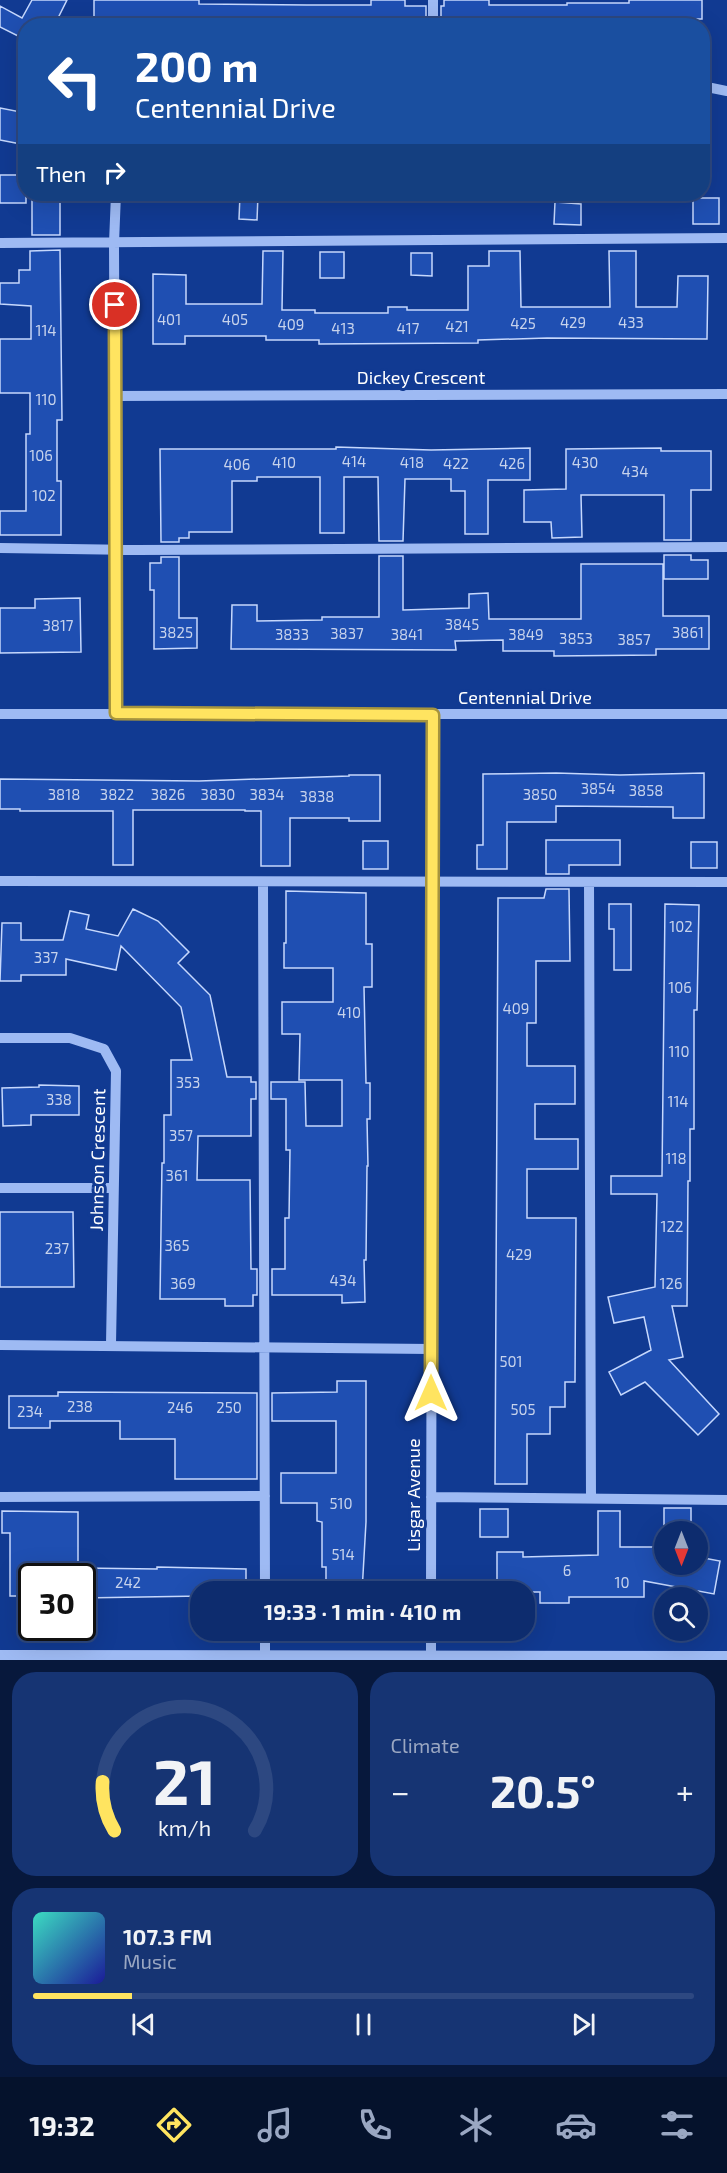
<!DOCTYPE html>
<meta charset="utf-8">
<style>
:root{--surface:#0d2c6e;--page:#163473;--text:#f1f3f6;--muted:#9aa7c2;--line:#2d4881;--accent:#ffe460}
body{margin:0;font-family:"Exo 2",sans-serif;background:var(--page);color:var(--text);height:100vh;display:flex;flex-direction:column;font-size:22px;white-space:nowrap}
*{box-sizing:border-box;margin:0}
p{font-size:20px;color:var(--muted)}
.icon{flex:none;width:33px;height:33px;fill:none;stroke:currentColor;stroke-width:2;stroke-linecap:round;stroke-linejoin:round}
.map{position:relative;height:1660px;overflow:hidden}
.panel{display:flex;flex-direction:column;gap:12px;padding:12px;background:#07183c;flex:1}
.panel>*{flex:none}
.top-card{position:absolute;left:18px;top:18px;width:692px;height:183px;border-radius:24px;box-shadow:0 6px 24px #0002,0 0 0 2px var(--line);background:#1a4fa0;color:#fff;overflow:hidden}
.needle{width:39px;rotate:180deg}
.fabs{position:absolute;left:654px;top:1521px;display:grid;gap:12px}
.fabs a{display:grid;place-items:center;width:54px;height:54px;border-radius:50%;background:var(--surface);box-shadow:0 6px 24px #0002,0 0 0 2px var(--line);font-size:30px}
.speed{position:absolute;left:18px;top:1563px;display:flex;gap:12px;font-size:30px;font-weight:700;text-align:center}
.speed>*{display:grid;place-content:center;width:78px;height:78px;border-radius:50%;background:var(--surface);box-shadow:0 6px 24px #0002,0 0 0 2px var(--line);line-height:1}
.speed .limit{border:3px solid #111;border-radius:9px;background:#fff;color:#111}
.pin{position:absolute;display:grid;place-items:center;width:51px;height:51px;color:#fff;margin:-26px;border:3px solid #fff;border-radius:50%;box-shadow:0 2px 6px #0007}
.me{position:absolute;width:66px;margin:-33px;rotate:0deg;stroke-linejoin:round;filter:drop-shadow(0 0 4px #0008)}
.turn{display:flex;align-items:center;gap:21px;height:126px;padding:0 18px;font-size:27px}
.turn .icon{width:78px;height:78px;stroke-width:2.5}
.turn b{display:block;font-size:42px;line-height:51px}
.then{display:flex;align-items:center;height:57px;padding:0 18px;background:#0003;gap:12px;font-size:22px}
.big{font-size:45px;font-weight:700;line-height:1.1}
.panel .tile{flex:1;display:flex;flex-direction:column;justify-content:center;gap:9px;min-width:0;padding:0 21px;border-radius:24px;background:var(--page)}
.panel .dial{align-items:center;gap:0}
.dial svg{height:156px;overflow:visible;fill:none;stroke:var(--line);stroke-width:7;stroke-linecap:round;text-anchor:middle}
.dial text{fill:var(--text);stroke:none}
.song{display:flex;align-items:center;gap:18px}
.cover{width:72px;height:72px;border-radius:9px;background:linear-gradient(135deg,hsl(170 70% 55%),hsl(240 70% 35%))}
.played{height:6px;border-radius:3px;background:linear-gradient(90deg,var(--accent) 15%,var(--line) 15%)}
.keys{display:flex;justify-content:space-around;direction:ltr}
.heat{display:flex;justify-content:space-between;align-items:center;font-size:33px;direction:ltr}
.panel .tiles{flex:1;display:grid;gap:12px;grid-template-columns:1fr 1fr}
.tile:last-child{grid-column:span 2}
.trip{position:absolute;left:190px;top:1581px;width:345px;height:60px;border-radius:24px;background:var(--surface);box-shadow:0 6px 24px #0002,0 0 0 2px var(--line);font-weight:700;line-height:60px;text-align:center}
.tab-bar{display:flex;height:96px;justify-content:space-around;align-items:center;background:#05122c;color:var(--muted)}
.tab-bar .icon{width:42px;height:42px}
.tab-bar .current{color:var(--accent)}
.tab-bar b{font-size:27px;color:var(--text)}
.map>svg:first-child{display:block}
.building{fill:#1f4fb2;stroke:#c6d8fd;stroke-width:1.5}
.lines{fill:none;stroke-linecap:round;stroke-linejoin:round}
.minor{stroke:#9ebaf3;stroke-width:10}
.route-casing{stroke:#a6943e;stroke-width:15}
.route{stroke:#ffe460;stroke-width:10}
.labels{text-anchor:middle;stroke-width:6;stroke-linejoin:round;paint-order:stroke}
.number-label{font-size:15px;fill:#c7d3ec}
.street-label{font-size:18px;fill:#fff;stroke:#113a92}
</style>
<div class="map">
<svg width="727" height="1660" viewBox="0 0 727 1660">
<rect width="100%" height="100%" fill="#113a92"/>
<path class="building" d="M32,0H67L54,26H26V40L0,27V6L22,18Z
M94,0H199V4L307,5H371V0H405V6H426V26H154V17H94Z
M444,0H489V5H567V3H629V0H702V19H655V26H441V6H444Z
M0,108L26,113V145L0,140Z
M0,175H26V203H0Z
M32,194H60V235H32Z
M240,195H258L257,220L239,219Z
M693,198H719V224H693Z
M555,202L581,204V225L554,224Z
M60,250L62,420H57V481H61V535H0V511H26V434H30V393H0V339H31V306L0,304V283H19V270H30V251Z
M263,251H283L282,310H315V313H388V307H407V310H468V266H489V251H520L521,307H610L609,251H636V307H677L678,276H708L707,339L547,338L478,340V343L319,344V340H266V336H185V344H153V274L186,275V304H262Z
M320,252H344V278H320Z
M411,253H432V276L411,275Z
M336,447L431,450L530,448V480H488V534H465V491H451V479H405L403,541H379L378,477H344V533H320V477H257V481H232V532H189V538H179V542H161L160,449H336Z
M661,448V451H711V490H691V540H664V495H581L582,537L552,538L551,522H524V490L566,489V449Z
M664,555H691V560H708V579H664Z
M379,556H403V610L469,608V594L488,593L489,619H581V564H663V616H709V649H656V655L554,656V651H503V640L455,641L456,650L231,649L232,605H257V621L322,620V617H379Z
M161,557H179V618H197V648L154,649V590H150V563H161Z
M80,598L81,652L0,653V608H35V599Z
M556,773L620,775L704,773V818H673V807L556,806V822H507V869H477V845H483V774Z
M349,775H380V821H349V818H290V866H261V811H245V810H133V865H113V811H20V809H0V779L199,781L349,776Z
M546,840H620V865H569V874H546Z
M363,841H388V869H363Z
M691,842H717V868H691Z
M546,889H569L570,961H536V1023H527V1066H575V1104H535V1139H578V1169H527V1218H576L575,1382H565V1407H550V1434H527V1484H495L498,898H544Z
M286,891L366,893V944H372V987H364L366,1083H370V1119H367L368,1166H367L366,1260H364L365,1302L342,1303V1295H272V1269H285V1218H289L290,1150H286V1099H271V1082H305L306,1126H342V1080H299L300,1034H282V1002H333V968H284V943H286Z
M609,904H631V970H614V929H609Z
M665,904L699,905L697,1010H694V1129H690V1181H688L687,1306H672L683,1357L669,1360L719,1414L698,1435L645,1382L621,1395L609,1372L651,1350L644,1317L614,1323L608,1297L655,1287L657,1194H611V1176H662Z
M133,909L158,921L189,952L178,963L210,995L227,1077H251V1082H256V1099H251V1136H198L197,1180H250L251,1269H257V1295H253V1306H225V1299H160L162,1163H164V1115H171V1060H192L181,1007L121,946L116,970L66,959V975H21V981H0L2,923H21V940H63L70,911L89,915L86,929L118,936Z
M39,1085L79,1086V1115H31V1125L3,1126L2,1088L39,1087Z
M0,1212H73L74,1287H0Z
M337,1381H366V1522L362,1592H326V1567H322V1522L317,1521V1503H281V1473H336V1421H272V1393L337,1392Z
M58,1392L257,1393V1479H175V1439H120V1421H50V1428H9V1396H58Z
M664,1508H691V1532H664V1543Z
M480,1509H508V1537H480Z
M2,1511L78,1512V1576H32V1596H10V1533H2Z
M598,1511H620V1547H664V1564H698V1557L720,1561L714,1594L644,1581V1597H569V1603H540V1592H497V1552H523V1557L598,1555Z
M157,1567L246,1569V1592H201V1596L82,1598V1568L157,1569Z"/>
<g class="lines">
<path class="minor" d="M433,26V0
M702,86L727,91
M0,243L727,238
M115,396L727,394
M0,548L137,550L727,547
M116,713L114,243L116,194
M0,714H727
M0,881L727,882
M263,882L265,1592
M589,882L591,1498
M0,1038H70L104,1049L116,1071L111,1344
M0,1188H113
M0,1345L431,1349
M0,1497L265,1496
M431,1497L727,1500
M431,1592L433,715
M265,1630V1660
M431,1630V1660
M0,1655L727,1656"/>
</g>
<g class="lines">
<defs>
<path id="route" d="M115,305L116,713L433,715L431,1393"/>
</defs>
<use href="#route" class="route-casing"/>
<use href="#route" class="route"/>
</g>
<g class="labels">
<g class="number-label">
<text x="169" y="325">401</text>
<text x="235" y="325">405</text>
<text x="573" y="328">429</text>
<text x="631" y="328">433</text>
<text x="523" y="329">425</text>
<text x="291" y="330">409</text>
<text x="457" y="332">421</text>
<text x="343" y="334">413</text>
<text x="408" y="334">417</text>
<text x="46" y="336">114</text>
<text x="46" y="405">110</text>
<text x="41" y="461">106</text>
<text x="354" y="467">414</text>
<text x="284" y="468">410</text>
<text x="412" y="468">418</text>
<text x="585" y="468">430</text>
<text x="456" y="469">422</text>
<text x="512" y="469">426</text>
<text x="237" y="470">406</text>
<text x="635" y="477">434</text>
<text x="44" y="501">102</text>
<text x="462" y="630">3845</text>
<text x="58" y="631">3817</text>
<text x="176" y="638">3825</text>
<text x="688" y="638">3861</text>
<text x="347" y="639">3837</text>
<text x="292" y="640">3833</text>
<text x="407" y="640">3841</text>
<text x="526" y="640">3849</text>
<text x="576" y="644">3853</text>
<text x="634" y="645">3857</text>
<text x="598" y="794">3854</text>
<text x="646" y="796">3858</text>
<text x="64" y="800">3818</text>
<text x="117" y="800">3822</text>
<text x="168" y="800">3826</text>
<text x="218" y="800">3830</text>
<text x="267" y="800">3834</text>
<text x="540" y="800">3850</text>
<text x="317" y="802">3838</text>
<text x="681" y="932">102</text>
<text x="46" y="963">337</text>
<text x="680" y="993">106</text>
<text x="516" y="1014">409</text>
<text x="349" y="1018">410</text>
<text x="679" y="1057">110</text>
<text x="188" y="1088">353</text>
<text x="59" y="1105">338</text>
<text x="678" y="1107">114</text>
<text x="181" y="1141">357</text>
<text x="676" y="1164">118</text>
<text x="177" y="1181">361</text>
<text x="672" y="1232">122</text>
<text x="177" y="1251">365</text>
<text x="57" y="1254">237</text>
<text x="519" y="1260">429</text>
<text x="343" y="1286">434</text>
<text x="183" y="1289">369</text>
<text x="671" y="1289">126</text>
<text x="511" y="1367">501</text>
<text x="80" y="1412">238</text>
<text x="180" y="1413">246</text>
<text x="229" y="1413">250</text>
<text x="523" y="1415">505</text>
<text x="30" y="1417">234</text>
<text x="341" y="1509">510</text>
<text x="343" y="1560">514</text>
<text x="567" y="1576">6</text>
<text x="128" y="1588">242</text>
<text x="622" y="1588">10</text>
</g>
<g class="street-label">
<text x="421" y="384">Dickey Crescent</text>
<text x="525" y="704">Centennial Drive</text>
<text transform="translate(98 1160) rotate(-89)" y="6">Johnson Crescent</text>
<text transform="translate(414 1495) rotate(-90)" y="6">Lisgar Avenue</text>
</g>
</g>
</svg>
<div class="fabs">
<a><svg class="needle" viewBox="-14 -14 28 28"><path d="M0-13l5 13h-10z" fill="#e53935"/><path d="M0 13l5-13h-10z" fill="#9aa7c2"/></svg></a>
<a><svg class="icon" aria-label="search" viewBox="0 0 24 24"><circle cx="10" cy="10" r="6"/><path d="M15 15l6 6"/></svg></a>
</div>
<div class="speed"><div class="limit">30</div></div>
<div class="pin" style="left:115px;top:305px;background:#d93025"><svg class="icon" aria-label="arrive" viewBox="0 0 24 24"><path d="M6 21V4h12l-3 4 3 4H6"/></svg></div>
<svg class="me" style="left:431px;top:1393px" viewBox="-20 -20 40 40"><path d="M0-17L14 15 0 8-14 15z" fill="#ffe460" stroke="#fff" stroke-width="4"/></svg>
<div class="trip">19:33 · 1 min · 410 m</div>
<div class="top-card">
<div class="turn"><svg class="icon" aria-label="left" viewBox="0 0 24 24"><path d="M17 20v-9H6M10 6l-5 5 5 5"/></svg><div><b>200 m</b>Centennial Drive</div></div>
<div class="then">Then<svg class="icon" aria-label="right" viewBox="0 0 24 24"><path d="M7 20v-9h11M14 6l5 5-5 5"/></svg></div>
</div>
</div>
<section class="panel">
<div class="tiles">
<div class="tile dial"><svg viewBox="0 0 100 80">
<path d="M14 69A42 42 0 1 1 86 69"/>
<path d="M14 69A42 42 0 0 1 8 44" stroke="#ffe460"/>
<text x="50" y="56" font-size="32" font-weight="700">21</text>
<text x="50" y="72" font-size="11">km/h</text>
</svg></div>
<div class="tile"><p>Climate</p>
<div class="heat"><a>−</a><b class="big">20.5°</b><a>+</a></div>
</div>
<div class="tile">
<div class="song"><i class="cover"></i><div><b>107.3 FM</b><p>Music</p></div></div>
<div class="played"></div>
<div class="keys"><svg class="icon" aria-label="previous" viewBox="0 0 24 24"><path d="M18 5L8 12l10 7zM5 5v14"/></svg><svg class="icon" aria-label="pause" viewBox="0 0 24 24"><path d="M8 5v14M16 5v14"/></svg><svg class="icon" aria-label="next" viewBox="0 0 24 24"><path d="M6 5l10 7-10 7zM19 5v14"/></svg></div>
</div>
</div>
</section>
<nav class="tab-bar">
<b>19:32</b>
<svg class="icon current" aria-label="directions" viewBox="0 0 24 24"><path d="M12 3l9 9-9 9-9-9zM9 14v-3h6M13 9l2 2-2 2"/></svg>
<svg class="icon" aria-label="music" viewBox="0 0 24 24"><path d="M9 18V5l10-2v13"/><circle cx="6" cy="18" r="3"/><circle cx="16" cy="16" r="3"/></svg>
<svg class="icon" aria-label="phone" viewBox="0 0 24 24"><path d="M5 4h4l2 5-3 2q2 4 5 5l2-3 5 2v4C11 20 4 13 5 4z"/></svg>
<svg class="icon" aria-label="climate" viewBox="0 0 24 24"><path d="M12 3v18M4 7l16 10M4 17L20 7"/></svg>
<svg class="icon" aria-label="car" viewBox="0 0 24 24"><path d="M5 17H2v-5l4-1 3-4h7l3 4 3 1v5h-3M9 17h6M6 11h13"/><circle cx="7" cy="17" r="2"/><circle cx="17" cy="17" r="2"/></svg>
<svg class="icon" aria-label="filters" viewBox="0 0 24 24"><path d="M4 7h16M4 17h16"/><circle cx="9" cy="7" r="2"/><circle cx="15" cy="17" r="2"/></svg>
</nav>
